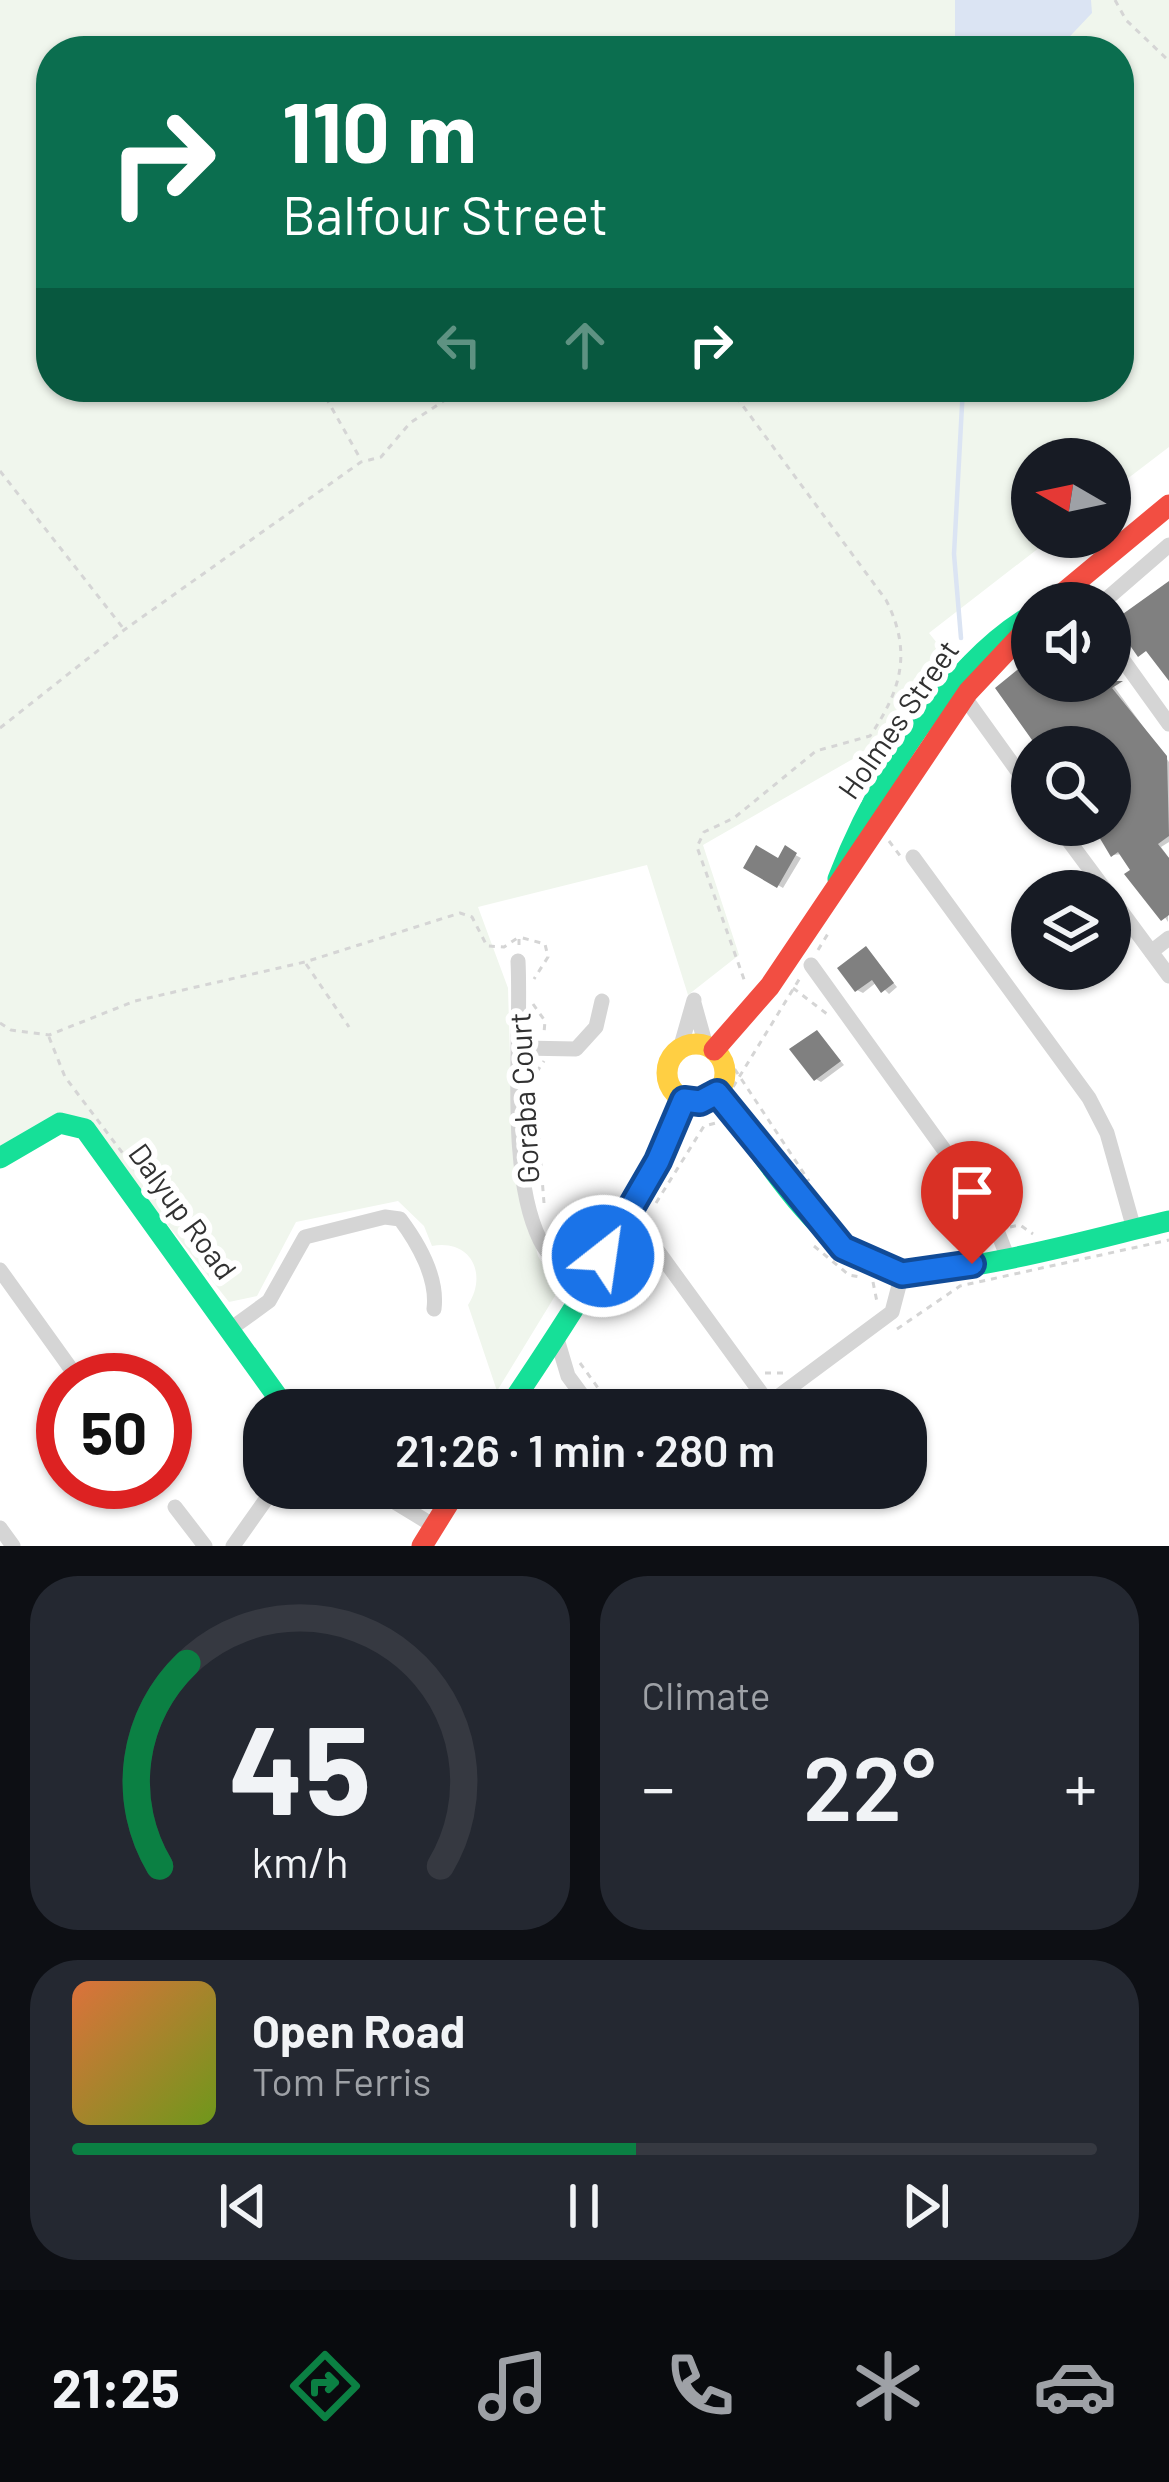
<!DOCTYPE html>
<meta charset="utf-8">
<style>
:root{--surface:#171b24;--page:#242831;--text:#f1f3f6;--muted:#9ea1a6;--line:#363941;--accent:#0b8043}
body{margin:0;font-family:Barlow,sans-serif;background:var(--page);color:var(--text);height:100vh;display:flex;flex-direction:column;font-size:45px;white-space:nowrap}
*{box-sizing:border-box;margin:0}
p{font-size:39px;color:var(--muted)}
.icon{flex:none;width:66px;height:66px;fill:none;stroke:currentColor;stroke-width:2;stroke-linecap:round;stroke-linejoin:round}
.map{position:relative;height:1546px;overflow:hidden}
.details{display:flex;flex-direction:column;gap:30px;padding:30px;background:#0d0f14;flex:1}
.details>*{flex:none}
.banner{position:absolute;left:36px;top:36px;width:1098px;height:366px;border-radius:48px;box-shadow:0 3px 9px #0004;background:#0b6e4f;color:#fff;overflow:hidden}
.needle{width:78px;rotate:279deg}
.tools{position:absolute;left:1011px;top:438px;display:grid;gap:24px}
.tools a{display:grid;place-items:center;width:120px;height:120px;border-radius:50%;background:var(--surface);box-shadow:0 3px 9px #0004;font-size:60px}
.speed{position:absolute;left:36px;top:1353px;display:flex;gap:24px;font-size:60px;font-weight:700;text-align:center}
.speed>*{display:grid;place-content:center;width:156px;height:156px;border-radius:50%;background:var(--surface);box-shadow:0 3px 9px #0004;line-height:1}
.speed .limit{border:18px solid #d22;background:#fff;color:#111}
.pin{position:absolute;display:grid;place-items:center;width:102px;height:102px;color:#fff;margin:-123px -51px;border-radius:50% 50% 50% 0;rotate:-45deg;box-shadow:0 0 12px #0007}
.pin .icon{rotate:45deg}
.me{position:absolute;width:132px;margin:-66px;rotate:30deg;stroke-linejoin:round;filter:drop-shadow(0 0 9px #0008)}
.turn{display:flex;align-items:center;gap:42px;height:252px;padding:0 48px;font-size:54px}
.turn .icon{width:156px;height:156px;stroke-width:2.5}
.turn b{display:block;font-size:84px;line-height:102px}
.lanes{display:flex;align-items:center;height:114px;padding:0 48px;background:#0003;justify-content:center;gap:60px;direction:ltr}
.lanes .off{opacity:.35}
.big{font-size:90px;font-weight:600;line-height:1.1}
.details .widget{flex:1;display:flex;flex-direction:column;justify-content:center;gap:18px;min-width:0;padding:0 42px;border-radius:48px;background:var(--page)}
.details .dial{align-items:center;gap:0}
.dial svg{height:312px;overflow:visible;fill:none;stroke:var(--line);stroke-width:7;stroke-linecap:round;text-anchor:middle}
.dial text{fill:var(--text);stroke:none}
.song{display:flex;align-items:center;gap:36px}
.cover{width:144px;height:144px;border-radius:18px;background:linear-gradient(135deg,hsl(20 70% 55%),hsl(80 70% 35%))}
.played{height:12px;border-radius:6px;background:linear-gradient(90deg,var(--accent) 55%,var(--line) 55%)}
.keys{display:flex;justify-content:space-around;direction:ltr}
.heat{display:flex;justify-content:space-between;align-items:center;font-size:66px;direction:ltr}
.details .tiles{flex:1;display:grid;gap:30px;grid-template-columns:1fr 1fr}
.widget:last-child{grid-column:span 2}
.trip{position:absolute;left:243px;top:1389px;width:684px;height:120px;border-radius:48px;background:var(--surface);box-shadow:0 3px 9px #0004;font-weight:600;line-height:120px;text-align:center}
.menu{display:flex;height:192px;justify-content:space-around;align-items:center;background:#090b0e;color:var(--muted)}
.menu .icon{width:84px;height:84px}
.menu .on{color:var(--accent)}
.menu b{font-size:54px;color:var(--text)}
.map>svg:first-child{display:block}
.green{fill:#f0f6ed;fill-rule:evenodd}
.water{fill:#dbe4f3}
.shadow{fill:#0003}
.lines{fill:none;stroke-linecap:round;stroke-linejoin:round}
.stream{stroke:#dbe4f3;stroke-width:4.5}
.building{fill:#808080}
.path{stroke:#d5d5d5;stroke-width:3;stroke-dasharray:6 6;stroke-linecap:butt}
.street{stroke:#d5d5d5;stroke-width:15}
.fast{stroke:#16e098;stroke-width:21}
.slow{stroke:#ffcf43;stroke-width:21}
.jam{stroke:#f24e42;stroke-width:21}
.route-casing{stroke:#114b97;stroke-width:30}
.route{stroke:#1a73e8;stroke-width:21}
.labels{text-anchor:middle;stroke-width:12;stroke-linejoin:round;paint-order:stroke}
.street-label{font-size:30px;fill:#313131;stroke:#fff}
</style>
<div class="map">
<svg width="1169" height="1546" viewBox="0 0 1169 1546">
<rect width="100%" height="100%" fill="#fff"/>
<path class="green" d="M0,0H1169V447L1110,492V459H1032V537H1053L929,633L953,663L912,725L703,845L739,955L688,995L647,865L478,907L508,988L513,1160L538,1256L558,1291L497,1391L468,1305C488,1274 471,1239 432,1246L424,1226L398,1201L296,1222L257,1296L229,1302L82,1117L60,1114L0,1148ZM51,51H1119V387H51Z"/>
<path class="water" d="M955,0H1091L1092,13L1056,51H955Z"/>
<path class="shadow" d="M1032,659V681H1110L1169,762V842L1161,847L1169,858L1168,922L1123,854L1113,855L1094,825H1110V747H1042L999,689Z
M786,850L801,858L783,888L747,867L779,862Z
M866,949L897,987L889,994L877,982L863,993L857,990Z
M817,1033L844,1065L821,1082L816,1079Z"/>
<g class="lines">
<path class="stream" d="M961,638L954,554L963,387"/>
</g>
<path class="building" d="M1169,581V681L1146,651L1138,657L1113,621Z
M1032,658V681H1123L1112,688L1167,756L1169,836L1158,844L1169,858V915L1161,921L1124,874L1130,870L1118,852L1111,857L1092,825H1110V747H1037L995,688Z
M756,845L778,858L785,845L797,853L777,888L743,868Z
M866,946L894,983L881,993L872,980L855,992L837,968Z
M817,1030L841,1061L814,1081L789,1049Z"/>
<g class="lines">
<path class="path" d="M1115,0L1126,20L1169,61
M320,387L361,460
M729,387L886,600C912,651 902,689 870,736L816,751L734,818L704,832L697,847L746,985
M0,471L123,628
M0,728L124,630L361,462L381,457L410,423L465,387
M889,841L901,857
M519,945V937L545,944L548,957L534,979
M818,950L829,932
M306,964L349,1027
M793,988L827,1014
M533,1004L545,1021L544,1033
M0,1023L11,1030L49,1035L135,1001L305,962L460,913L472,917L487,946L504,947L519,937
M49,1037L65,1077L174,1221
M728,1059L809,1181
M733,1087L800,978
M544,1203L534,1076L544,1061
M656,1203L704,1126L716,1123
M1010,1227L1020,1225L1033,1234
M970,1245L983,1241L984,1235
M814,1246L849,1275L860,1277
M873,1282L877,1302
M897,1329L960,1286L1169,1240
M580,1363L614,1410
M765,1373H785
M732,1410L742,1388
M286,1498L299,1488"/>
<path class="street" d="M1102,603L1169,545
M1110,642L1169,724
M960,691L1032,791
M1057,825L1106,891
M913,857L1089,1098L1107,1133L1134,1229
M1110,896L1169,976
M1151,952L1169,938
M518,961C522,1039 506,1171 540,1240C549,1259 569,1273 585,1287
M811,965L991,1215L1007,1256
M694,1003L706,1046
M522,1048L576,1049L596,1027L602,1001
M680,1049L694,1000
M657,1250L769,1404
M0,1270L79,1380
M229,1330L269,1301L305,1237L385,1217L400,1219C418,1243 438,1278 434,1309
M557,1339L568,1376L593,1410
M760,1410L892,1312L902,1274
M372,1488L434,1526
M175,1507L205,1546
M0,1528L13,1546
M233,1546L274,1488"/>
<path class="fast" d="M838,879C872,789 948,664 1032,615
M717,1093C757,1145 811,1236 870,1264C924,1290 1105,1235 1169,1221
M0,1158L60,1123L85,1129L287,1410
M507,1410C574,1311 639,1211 684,1100"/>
<path class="slow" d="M667 1073a29 29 0 1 1 58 0a29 29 0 1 1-58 0Z"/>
<path class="jam" d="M1051,603L1169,505
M714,1050L770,986L968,692L1032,624
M422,1546L458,1488"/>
</g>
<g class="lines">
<defs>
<path id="route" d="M603,1256L658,1161L684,1100L700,1102L717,1093L843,1248L902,1274L972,1264"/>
</defs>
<use href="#route" class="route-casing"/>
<use href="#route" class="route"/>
</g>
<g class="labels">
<g class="street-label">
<text transform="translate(899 720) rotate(-55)" y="10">Holmes Street</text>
<text transform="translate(525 1098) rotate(-93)" y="10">Goraba Court</text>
<text transform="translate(182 1212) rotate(54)" y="10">Dalyup Road</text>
</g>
</g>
</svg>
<div class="tools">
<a><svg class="needle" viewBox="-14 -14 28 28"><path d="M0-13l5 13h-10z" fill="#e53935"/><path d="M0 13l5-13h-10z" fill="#9ea1a6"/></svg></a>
<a><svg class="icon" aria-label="sound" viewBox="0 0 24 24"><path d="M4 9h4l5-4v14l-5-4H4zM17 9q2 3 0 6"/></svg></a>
<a><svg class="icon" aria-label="search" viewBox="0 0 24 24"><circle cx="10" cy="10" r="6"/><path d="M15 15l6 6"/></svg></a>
<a><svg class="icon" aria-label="layers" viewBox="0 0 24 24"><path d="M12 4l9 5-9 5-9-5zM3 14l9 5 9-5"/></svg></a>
</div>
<div class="speed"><div class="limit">50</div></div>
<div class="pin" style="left:972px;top:1264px;background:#d93025"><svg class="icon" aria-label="arrive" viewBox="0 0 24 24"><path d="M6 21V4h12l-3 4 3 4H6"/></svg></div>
<svg class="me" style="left:603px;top:1256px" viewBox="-20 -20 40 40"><circle r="17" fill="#1a73e8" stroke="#fff" stroke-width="3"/><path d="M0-11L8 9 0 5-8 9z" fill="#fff"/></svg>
<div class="trip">21:26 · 1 min · 280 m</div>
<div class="banner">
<div class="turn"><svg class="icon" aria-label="right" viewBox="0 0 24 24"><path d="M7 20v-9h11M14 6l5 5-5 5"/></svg><div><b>110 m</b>Balfour Street</div></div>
<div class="lanes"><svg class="icon off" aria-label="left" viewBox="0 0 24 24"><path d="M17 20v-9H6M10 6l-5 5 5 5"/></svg><svg class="icon off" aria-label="ahead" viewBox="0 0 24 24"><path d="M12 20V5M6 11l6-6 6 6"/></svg><svg class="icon" aria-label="right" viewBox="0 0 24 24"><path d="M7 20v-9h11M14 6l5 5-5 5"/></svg></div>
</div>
</div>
<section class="details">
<div class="tiles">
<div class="widget dial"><svg viewBox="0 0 100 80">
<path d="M14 69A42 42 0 1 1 86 69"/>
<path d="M14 69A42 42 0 0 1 21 17" stroke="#0b8043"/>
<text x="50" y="56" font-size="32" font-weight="700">45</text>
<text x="50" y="72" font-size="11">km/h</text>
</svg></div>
<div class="widget"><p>Climate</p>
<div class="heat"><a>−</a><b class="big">22°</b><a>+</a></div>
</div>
<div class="widget">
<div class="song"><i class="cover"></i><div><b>Open Road</b><p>Tom Ferris</p></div></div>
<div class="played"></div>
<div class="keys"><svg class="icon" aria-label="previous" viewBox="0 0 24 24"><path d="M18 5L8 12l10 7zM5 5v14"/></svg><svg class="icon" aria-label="pause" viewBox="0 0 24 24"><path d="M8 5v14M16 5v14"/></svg><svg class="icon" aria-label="next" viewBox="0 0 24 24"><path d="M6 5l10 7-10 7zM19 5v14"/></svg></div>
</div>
</div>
</section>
<nav class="menu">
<b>21:25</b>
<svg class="icon on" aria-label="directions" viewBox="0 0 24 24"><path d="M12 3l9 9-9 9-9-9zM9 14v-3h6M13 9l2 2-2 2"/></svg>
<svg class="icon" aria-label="music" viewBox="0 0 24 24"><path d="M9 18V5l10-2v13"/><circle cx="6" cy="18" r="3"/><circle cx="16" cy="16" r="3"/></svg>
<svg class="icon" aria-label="phone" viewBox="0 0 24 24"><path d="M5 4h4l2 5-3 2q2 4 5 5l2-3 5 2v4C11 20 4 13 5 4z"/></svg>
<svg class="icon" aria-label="climate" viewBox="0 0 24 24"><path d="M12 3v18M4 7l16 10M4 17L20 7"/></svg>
<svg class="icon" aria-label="car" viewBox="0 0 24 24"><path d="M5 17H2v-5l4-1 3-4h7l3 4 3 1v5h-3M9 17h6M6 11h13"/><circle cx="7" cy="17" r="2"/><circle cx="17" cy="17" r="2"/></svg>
</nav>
